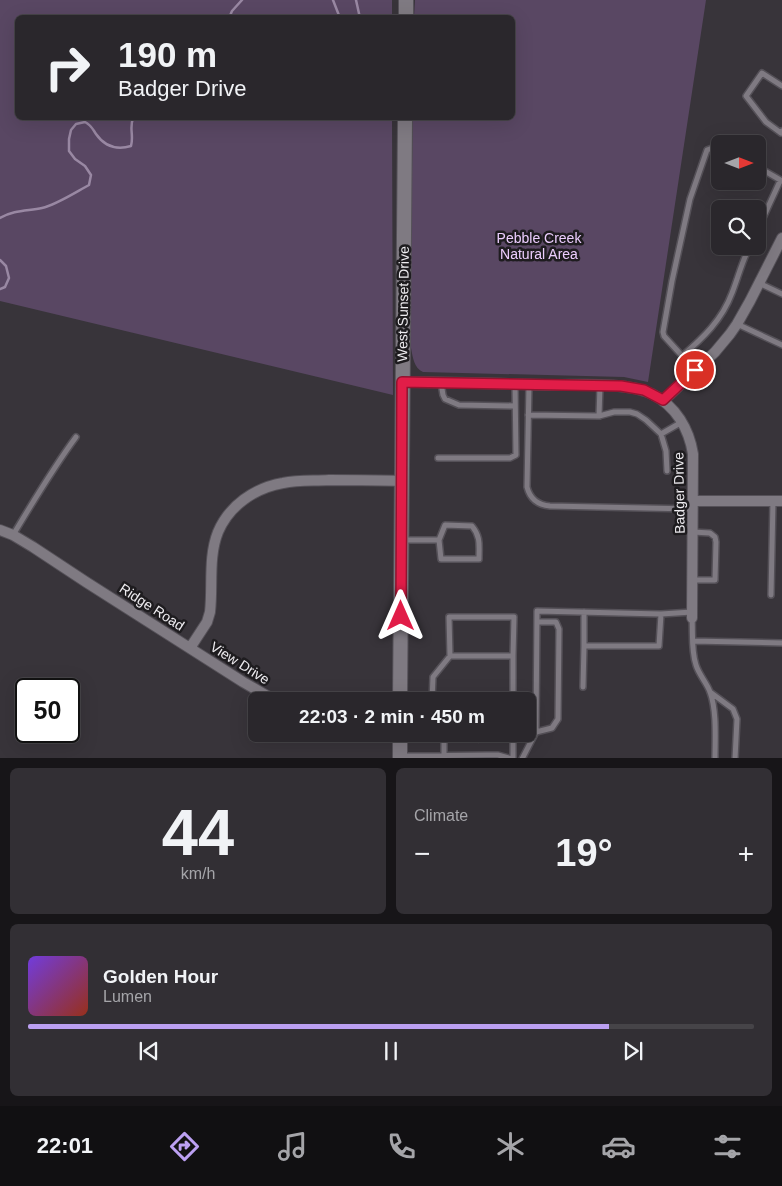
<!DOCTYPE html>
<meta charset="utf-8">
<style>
:root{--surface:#2a272c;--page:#322f34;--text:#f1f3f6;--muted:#a5a5a9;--line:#464448;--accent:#bca0f2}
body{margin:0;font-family:Arial,sans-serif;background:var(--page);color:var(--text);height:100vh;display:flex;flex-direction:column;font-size:19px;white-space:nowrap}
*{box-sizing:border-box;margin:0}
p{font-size:16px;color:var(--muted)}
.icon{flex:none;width:28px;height:28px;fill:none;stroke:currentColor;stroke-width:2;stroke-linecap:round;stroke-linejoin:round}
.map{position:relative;height:758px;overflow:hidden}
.details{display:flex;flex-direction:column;gap:10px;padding:10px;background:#171518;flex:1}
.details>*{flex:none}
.guide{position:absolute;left:15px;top:15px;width:500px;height:105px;border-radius:8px;box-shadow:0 5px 20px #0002,0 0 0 1px var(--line);background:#2a272c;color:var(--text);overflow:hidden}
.needle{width:32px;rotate:90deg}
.tools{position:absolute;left:711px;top:135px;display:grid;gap:10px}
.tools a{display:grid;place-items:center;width:55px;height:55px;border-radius:8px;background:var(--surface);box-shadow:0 5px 20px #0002,0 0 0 1px var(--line);font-size:25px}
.speed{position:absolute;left:15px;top:678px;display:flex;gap:10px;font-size:25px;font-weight:700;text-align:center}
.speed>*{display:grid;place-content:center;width:65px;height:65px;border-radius:50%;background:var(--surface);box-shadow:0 5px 20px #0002,0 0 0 1px var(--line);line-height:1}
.speed .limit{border:2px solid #111;border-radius:8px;background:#fff;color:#111}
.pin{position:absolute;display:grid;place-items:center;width:42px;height:42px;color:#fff;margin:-21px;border:2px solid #fff;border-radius:50%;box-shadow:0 1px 5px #0007}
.me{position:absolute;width:55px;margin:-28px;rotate:0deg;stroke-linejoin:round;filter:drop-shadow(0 0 4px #0008)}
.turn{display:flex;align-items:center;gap:18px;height:105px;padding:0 20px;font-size:22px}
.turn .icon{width:65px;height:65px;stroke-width:2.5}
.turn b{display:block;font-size:35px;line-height:42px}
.big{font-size:38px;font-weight:700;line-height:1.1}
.details .card{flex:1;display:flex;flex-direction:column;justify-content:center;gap:8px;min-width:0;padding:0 18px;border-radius:8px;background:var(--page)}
.details .dial{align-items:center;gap:0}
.dial b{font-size:65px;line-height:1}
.song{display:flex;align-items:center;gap:15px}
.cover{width:60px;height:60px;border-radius:8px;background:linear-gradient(135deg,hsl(260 70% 55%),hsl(10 70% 35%))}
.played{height:5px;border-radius:2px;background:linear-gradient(90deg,var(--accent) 80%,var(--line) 80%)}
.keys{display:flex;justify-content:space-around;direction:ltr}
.heat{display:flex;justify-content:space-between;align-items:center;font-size:28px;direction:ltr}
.details .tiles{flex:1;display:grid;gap:10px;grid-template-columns:1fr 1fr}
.card:last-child{grid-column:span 2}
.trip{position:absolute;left:248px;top:692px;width:288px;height:50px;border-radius:8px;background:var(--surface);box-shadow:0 5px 20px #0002,0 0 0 1px var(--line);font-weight:700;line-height:50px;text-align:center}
.menu{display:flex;height:80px;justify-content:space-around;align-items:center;background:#111012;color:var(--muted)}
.menu .icon{width:35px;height:35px}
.menu .on{color:var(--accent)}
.menu b{font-size:22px;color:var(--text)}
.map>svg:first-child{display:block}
.green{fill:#594763}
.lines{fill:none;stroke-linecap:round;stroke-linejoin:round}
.stream{stroke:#9988a3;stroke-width:2.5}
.service-casing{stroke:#555158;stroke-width:8}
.minor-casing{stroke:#555158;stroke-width:12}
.secondary-casing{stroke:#555158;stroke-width:16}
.service{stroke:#7f7a82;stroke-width:5}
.minor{stroke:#7f7a82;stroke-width:10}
.secondary{stroke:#7f7a82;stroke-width:14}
.route-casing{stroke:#92132f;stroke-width:12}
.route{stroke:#e11d48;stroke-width:9}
.labels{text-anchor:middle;stroke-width:5;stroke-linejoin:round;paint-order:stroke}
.park-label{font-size:14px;fill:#eccdfe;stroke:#1e1c1f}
.street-label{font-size:14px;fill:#eeecf0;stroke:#1e1c1f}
</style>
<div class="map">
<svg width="782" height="759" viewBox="0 0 782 759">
<rect width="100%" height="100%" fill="#38343a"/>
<path class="green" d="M0,0H392V18H18V118H392L393,395L0,301Z
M415,0H706L648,382L624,377L423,372C414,368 413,358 411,348L410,271L413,118H512V18L414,17Z"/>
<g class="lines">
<path class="stream" d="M333,0L340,18
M356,0L360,18
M229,18L232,11L242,0
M0,218C14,210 27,211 42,208C56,205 76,192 89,185L91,175L85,166L75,159L69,151V139L71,130L76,124L85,122C91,125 92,128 96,134C105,147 117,150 131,146C134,135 129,129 133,118
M0,260L6,266L9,278L5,287L0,289"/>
<defs>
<path id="service" d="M782,86L762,73L746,96L766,122L781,133L782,131
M758,167L782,181
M758,229L780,181
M759,283L782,294
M737,324L782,345
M682,356C703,338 722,320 732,293C738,278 742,261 750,246
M695,370L664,336L663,332L672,281L690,199L707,150L715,147L720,149
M441,383L443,395L445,399L459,405L515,406
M529,385L527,487C530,499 538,505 550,506L693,509
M528,415L599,416L614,412H630L637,414L646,420L661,434L682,422
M599,416L600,386
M661,434L666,451L667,471
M438,458H510L516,455L515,384
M13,535C33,502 53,468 76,437
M402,540H439L445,525L472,526C481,537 479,545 479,559H441L439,540
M693,580H715L716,542L715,537L710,533L693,532
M771,595L773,501
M584,612V646H659L661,614
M692,618C693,633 691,650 696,665C699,675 707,683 710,692C717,711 715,739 715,759
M693,641L782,643
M450,656L449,617H514L513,656
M583,687L584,646
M710,692L733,709L737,719L735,759
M432,700L445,701
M432,701L433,677L450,656H513V701
M536,732L552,728L558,719L559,629L556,622H537
M442,734L444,738V755
M475,734L479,739
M401,756L487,755H498L512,759
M513,759V734
M522,759L536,732L537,611L661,614L692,612"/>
<path id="minor" d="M403,382C453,382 504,384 555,385C582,385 628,382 652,394C676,406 689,429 693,454L692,618
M663,401L715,352L730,334L737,324L750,301L782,238
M693,501H782
M0,530L13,535L33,547L86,582L243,682L276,701
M190,648L207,622L210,612C213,586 208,557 218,532C229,506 254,488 283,483C298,480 313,481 329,480C353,480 377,480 402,481"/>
<path id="secondary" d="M406,18V0
M400,701L405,118
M400,759V734"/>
</defs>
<use href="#service" class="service-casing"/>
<use href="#minor" class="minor-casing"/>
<use href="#secondary" class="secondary-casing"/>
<use href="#service" class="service"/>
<use href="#minor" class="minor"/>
<use href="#secondary" class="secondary"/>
</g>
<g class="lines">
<defs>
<path id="route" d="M401,616L402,382L621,386L644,390L663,400L695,370"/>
</defs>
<use href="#route" class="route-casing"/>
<use href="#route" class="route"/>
</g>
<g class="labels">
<g class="park-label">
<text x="539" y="243">Pebble Creek<tspan x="539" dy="16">Natural Area</tspan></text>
</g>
<g class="street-label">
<text transform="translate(403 304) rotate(-89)" y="5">West Sunset Drive</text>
<text transform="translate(679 493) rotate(-91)" y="5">Badger Drive</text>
<text transform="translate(152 607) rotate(33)" y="5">Ridge Road</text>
<text transform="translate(240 663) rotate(32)" y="5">View Drive</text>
</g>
</g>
</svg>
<div class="tools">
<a><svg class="needle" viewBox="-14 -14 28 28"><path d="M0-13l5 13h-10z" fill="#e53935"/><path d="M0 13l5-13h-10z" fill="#a5a5a9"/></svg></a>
<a><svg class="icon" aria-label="search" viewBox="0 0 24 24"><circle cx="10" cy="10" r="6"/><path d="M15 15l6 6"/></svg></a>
</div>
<div class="speed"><div class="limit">50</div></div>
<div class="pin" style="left:695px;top:370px;background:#d93025"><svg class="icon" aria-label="arrive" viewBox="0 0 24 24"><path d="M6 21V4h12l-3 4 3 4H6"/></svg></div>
<svg class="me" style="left:401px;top:616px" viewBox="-20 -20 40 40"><path d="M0-17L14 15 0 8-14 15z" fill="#e11d48" stroke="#fff" stroke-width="4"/></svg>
<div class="trip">22:03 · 2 min · 450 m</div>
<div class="guide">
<div class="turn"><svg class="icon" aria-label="right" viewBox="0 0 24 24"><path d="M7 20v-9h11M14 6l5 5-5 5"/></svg><div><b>190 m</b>Badger Drive</div></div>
</div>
</div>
<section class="details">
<div class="tiles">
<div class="card dial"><b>44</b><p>km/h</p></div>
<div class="card"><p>Climate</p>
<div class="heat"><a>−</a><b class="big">19°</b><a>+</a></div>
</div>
<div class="card">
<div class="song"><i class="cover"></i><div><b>Golden Hour</b><p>Lumen</p></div></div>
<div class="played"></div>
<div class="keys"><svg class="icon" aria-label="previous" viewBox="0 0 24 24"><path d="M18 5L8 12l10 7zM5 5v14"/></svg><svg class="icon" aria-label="pause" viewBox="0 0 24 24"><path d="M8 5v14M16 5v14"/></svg><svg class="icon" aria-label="next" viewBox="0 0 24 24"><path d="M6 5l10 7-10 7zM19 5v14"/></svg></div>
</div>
</div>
</section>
<nav class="menu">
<b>22:01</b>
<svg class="icon on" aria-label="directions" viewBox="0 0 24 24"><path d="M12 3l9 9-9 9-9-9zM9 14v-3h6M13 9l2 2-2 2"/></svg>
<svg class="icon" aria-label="music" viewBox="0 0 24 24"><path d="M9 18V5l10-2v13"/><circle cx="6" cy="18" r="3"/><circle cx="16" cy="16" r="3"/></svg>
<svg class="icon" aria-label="phone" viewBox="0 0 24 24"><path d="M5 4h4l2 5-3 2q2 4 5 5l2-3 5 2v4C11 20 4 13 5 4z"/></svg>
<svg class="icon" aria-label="climate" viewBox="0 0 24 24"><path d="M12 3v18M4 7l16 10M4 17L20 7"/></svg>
<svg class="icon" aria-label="car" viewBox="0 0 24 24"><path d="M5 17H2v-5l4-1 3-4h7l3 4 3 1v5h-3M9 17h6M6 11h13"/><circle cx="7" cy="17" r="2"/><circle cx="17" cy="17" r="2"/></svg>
<svg class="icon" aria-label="filters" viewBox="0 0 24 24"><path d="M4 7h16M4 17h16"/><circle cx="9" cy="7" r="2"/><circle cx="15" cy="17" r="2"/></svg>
</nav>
